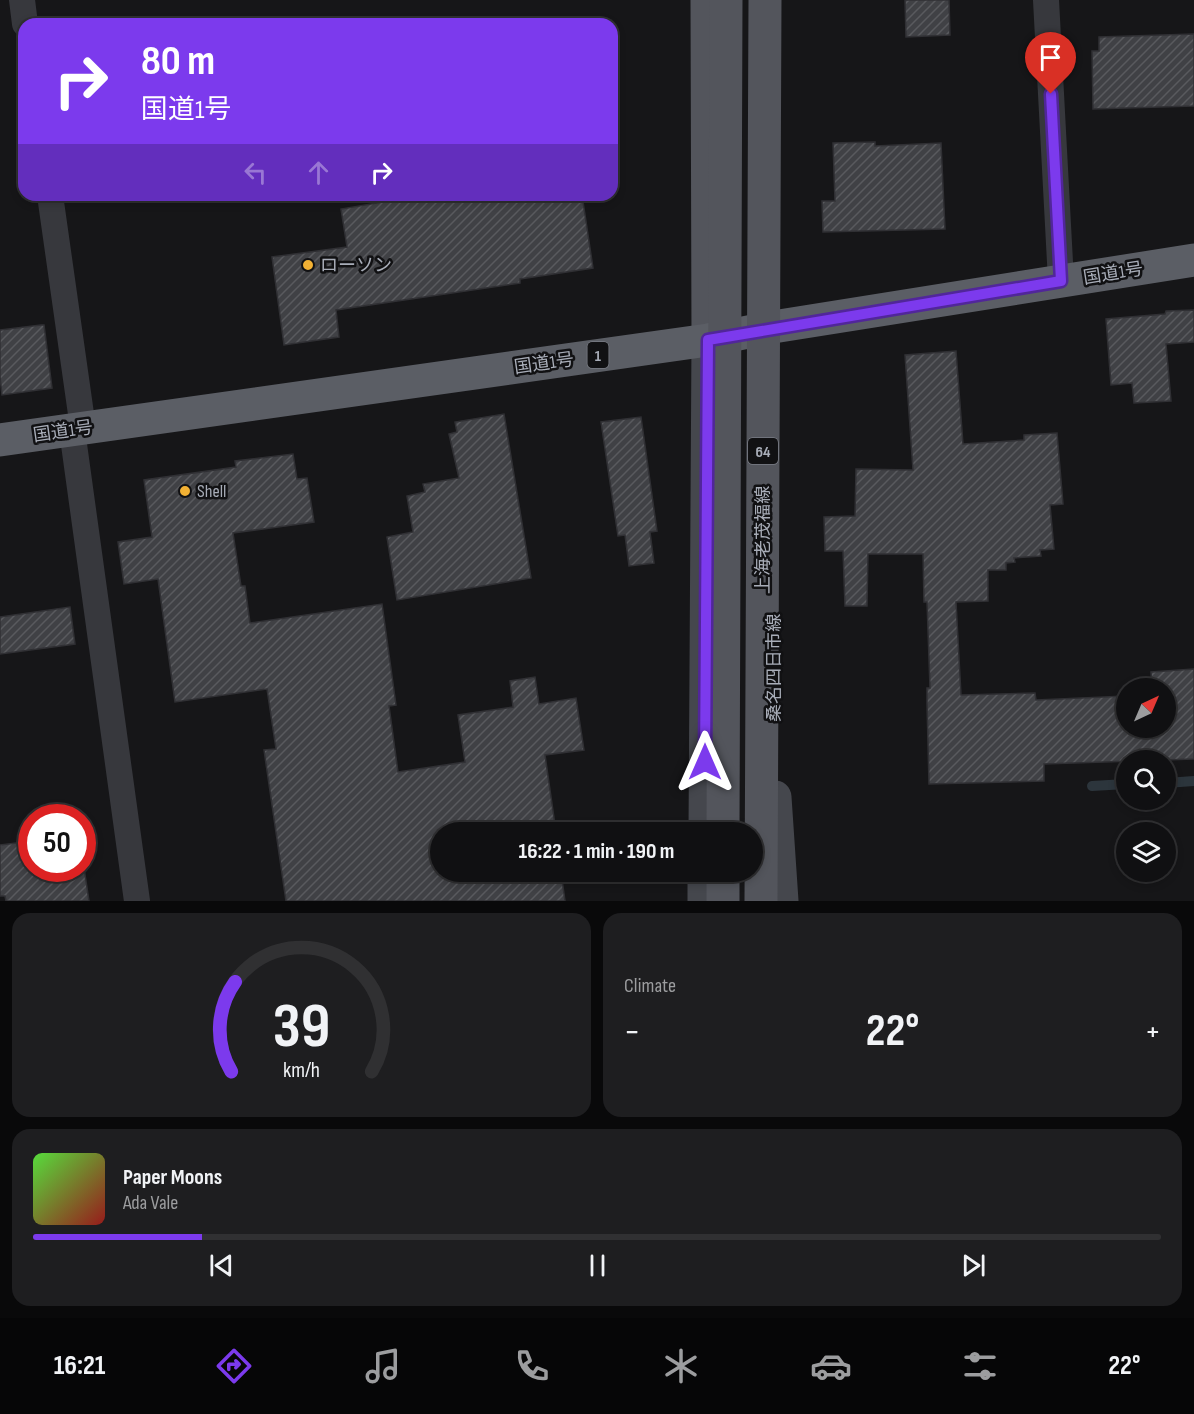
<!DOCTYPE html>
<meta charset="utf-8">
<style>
:root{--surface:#101012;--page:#1e1e20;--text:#f1f3f6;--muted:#9c9d9f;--line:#303032;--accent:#7c3aed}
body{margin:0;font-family:"Sofia Sans Condensed","Noto Sans JP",sans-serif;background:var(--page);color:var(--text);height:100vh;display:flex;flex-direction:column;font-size:22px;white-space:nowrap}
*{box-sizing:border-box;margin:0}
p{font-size:20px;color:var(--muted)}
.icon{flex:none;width:33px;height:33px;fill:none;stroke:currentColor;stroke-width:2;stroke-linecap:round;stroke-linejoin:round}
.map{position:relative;height:901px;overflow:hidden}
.panel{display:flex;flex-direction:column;gap:12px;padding:12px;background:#09090a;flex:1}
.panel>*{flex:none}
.hud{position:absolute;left:18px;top:18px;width:600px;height:183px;border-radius:18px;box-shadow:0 3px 9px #0003,0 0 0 2px var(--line);background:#7c3aed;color:#fff;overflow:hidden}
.needle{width:39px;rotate:44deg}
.tools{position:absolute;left:1116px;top:678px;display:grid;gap:12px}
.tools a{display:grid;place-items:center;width:60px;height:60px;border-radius:50%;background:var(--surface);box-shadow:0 3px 9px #0003,0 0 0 2px var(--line);font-size:30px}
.speed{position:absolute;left:18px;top:804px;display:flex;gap:12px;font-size:30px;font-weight:700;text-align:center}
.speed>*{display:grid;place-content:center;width:78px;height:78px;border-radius:50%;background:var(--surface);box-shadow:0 3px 9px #0003,0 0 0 2px var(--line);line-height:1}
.speed .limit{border:9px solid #d22;background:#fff;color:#111}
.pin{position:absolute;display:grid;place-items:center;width:51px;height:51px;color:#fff;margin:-62px -26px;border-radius:50% 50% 50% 0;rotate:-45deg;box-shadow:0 0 6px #0007}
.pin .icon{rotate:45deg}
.me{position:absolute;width:66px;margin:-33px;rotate:0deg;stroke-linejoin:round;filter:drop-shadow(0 0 4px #0008)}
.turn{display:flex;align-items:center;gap:21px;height:126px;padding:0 24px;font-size:27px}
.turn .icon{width:78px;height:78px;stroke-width:2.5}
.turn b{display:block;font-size:42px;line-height:51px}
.lanes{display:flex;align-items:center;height:57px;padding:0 24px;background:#0003;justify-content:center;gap:30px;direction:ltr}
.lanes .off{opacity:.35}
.big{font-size:45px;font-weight:700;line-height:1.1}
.panel .card{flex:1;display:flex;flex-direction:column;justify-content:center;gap:9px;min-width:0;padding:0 21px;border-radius:18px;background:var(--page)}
.panel .dial{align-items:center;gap:0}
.dial svg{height:156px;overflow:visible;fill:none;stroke:var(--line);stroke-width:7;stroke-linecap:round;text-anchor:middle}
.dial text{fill:var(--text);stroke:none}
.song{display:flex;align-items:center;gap:18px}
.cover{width:72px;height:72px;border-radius:9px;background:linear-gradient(135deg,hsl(110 70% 55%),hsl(0 70% 35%))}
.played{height:6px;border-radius:3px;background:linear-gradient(90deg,var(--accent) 15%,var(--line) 15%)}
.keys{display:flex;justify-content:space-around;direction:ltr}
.heat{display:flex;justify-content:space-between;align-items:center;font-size:33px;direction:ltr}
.panel .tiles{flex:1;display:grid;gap:12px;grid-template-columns:1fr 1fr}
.card:last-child{grid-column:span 2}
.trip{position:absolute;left:430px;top:822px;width:333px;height:60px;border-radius:30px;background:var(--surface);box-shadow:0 3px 9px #0003,0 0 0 2px var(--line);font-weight:700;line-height:60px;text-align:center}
.menu{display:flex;height:96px;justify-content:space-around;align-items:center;background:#060607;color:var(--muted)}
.menu .icon{width:42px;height:42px}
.menu .current{color:var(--accent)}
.menu b{font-size:27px;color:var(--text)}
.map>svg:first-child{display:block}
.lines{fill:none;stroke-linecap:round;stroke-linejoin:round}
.stream{stroke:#2c353c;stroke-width:10}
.building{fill:url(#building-hatch);stroke:#303034;stroke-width:1.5}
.minor{stroke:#37383d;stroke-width:26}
.secondary{stroke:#45474d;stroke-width:33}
.primary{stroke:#53555c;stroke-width:33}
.trunk{stroke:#5b5e65;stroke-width:33}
.primary-bridge{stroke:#53555c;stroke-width:33}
.route-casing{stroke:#51269a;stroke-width:15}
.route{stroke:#7c3aed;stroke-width:10}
.poi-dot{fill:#f2b134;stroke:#111113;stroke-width:2}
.labels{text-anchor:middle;stroke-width:5;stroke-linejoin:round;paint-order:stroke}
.shield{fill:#111113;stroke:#7b7e86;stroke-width:1.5}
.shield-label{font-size:16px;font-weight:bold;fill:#a8adb8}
.poi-label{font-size:18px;fill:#a8adb8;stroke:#111113;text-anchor:start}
.street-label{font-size:18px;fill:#a8adb8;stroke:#111113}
</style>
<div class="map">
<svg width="1194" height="901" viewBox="0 0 1194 901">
<defs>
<pattern id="building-hatch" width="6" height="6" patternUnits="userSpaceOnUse" patternTransform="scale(1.5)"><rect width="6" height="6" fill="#404145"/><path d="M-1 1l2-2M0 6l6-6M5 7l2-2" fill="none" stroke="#595a5e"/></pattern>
</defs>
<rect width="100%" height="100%" fill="#161618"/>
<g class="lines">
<path class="stream" d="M1166,783L1194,781
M1092,786L1126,784"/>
</g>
<path class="building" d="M905,0H949L950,35L906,37Z
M1194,34V106L1093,109L1092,51H1099V37Z
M875,142V146L941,143L945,229L823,232L822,201H835L833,143Z
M382,195H582L593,268L520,279V283L336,310L339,337L284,345L272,257L347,247L341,209L383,202Z
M1194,310V342L1166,344L1171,401L1134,403L1132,383L1111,385L1106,319L1165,314L1166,311Z
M41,325H44L52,388L2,395L0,377V330Z
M956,351L963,444L1024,440V435L1057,433L1063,504L1050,505L1054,549L1040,550L1041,556L1014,558L1015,562L1006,563V570H988V601L956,602L961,695L1035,693L1036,700L1126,696V728H1166V688H1152L1151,672L1194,669V759L1044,764V781L929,784L927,704V688H930L927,602H924L923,554H868L867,606H845L843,551H825L824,517L855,516L856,469L913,470L905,355Z
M504,414L531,578L397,600L387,537L413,532L407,496L425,492L423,484L459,478L449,434L457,432L455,422Z
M641,417L657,531L650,532L654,563L629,566L625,535L618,536L601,422Z
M293,454L297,479L307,478L314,522L233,533L241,586H245L250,623L382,604L396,705L389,706L398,772L465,762L458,715L513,707L510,681L535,677L539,704L576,698L584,750L545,755L556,832H441V872H561L565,901H286L264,750L276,749L267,689L175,702L158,579L124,584L118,542L152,537L144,480L236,467L235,461Z
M70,607L75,644L0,654V617Z
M32,841V868H84L89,901H6L5,896H0V845Z"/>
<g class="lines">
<path class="minor" d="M22,0L25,24
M1046,0L1061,281
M50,195L83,428
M72,430L137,901"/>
<path class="secondary" d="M775,797L782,901
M705,832L708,340
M704,901V872"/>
<path class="primary" d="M707,0L708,340
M723,901V872"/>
<path class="trunk" d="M0,440L708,340L773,327L1194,260"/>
<path class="primary-bridge" d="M723,832L726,0
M761,901L765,0"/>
</g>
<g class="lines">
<defs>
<path id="route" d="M705,762L708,340L1061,281L1051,94"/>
</defs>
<use href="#route" class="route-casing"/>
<use href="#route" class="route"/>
</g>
<g class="poi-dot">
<circle cx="308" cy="265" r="6"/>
<circle cx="185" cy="491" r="6"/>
</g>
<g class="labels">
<g class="shield">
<rect x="587.5" y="342" width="21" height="26" rx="4.5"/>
<rect x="748" y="438" width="30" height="26" rx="4.5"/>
</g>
<g class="shield-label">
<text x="598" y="361">1</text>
<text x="763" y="457">64</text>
</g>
<g class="poi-label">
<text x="320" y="271">ローソン</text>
<text x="197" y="497">Shell</text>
</g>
<g class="street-label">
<text transform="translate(1113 273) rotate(-9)" y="6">国道1号</text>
<text transform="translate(544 363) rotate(-8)" y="6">国道1号</text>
<text transform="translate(63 431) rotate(-8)" y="6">国道1号</text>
<text transform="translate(763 540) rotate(-90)" y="6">上海老茂福線</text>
<text transform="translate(774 668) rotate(-90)" y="6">桑名四日市線</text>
</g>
</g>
</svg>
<div class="tools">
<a><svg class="needle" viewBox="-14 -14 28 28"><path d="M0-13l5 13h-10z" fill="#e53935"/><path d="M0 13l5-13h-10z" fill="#9c9d9f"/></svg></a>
<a><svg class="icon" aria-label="search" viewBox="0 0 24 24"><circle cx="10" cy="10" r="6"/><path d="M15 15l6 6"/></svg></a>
<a><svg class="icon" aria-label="layers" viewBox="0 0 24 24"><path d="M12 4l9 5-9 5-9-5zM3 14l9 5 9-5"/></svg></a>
</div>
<div class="speed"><div class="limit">50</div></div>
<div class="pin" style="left:1051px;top:94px;background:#d93025"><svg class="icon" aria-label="arrive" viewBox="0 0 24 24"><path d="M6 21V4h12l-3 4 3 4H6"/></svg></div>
<svg class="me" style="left:705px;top:762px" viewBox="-20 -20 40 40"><path d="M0-17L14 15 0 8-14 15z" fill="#7c3aed" stroke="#fff" stroke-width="4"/></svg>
<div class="trip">16:22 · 1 min · 190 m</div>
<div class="hud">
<div class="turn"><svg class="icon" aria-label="right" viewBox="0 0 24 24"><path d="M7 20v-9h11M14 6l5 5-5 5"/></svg><div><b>80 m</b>国道1号</div></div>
<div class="lanes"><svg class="icon off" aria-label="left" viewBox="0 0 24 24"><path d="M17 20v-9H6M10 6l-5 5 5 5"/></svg><svg class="icon off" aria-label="ahead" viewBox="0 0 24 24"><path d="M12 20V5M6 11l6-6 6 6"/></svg><svg class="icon" aria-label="right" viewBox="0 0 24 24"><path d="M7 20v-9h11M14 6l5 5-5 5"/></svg></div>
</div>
</div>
<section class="panel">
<div class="tiles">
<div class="card dial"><svg viewBox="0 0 100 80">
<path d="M14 69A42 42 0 1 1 86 69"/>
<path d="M14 69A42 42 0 0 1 16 23" stroke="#7c3aed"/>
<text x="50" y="56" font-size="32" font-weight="700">39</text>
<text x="50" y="72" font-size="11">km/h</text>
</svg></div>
<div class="card"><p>Climate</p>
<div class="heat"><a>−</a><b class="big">22°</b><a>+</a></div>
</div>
<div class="card">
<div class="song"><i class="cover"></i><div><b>Paper Moons</b><p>Ada Vale</p></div></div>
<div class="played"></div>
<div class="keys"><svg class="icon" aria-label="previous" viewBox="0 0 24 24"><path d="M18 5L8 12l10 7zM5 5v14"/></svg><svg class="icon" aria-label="pause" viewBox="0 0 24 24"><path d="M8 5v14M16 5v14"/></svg><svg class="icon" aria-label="next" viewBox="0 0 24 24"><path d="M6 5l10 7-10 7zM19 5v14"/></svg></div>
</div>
</div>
</section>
<nav class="menu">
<b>16:21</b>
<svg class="icon current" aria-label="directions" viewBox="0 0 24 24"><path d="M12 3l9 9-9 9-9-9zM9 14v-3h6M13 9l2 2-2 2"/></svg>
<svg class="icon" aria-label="music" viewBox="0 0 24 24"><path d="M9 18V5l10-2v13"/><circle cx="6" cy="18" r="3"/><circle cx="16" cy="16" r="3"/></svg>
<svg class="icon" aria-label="phone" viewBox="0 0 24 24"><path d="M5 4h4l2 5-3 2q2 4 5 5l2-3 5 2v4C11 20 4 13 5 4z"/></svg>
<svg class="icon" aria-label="climate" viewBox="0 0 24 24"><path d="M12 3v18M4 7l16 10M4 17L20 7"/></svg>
<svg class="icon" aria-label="car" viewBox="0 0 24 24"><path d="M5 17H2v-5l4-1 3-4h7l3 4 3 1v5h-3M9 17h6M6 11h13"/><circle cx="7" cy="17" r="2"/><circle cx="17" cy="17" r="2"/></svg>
<svg class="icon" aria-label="filters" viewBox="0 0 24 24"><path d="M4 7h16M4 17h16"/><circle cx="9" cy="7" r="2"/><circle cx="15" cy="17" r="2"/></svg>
<b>22°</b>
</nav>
